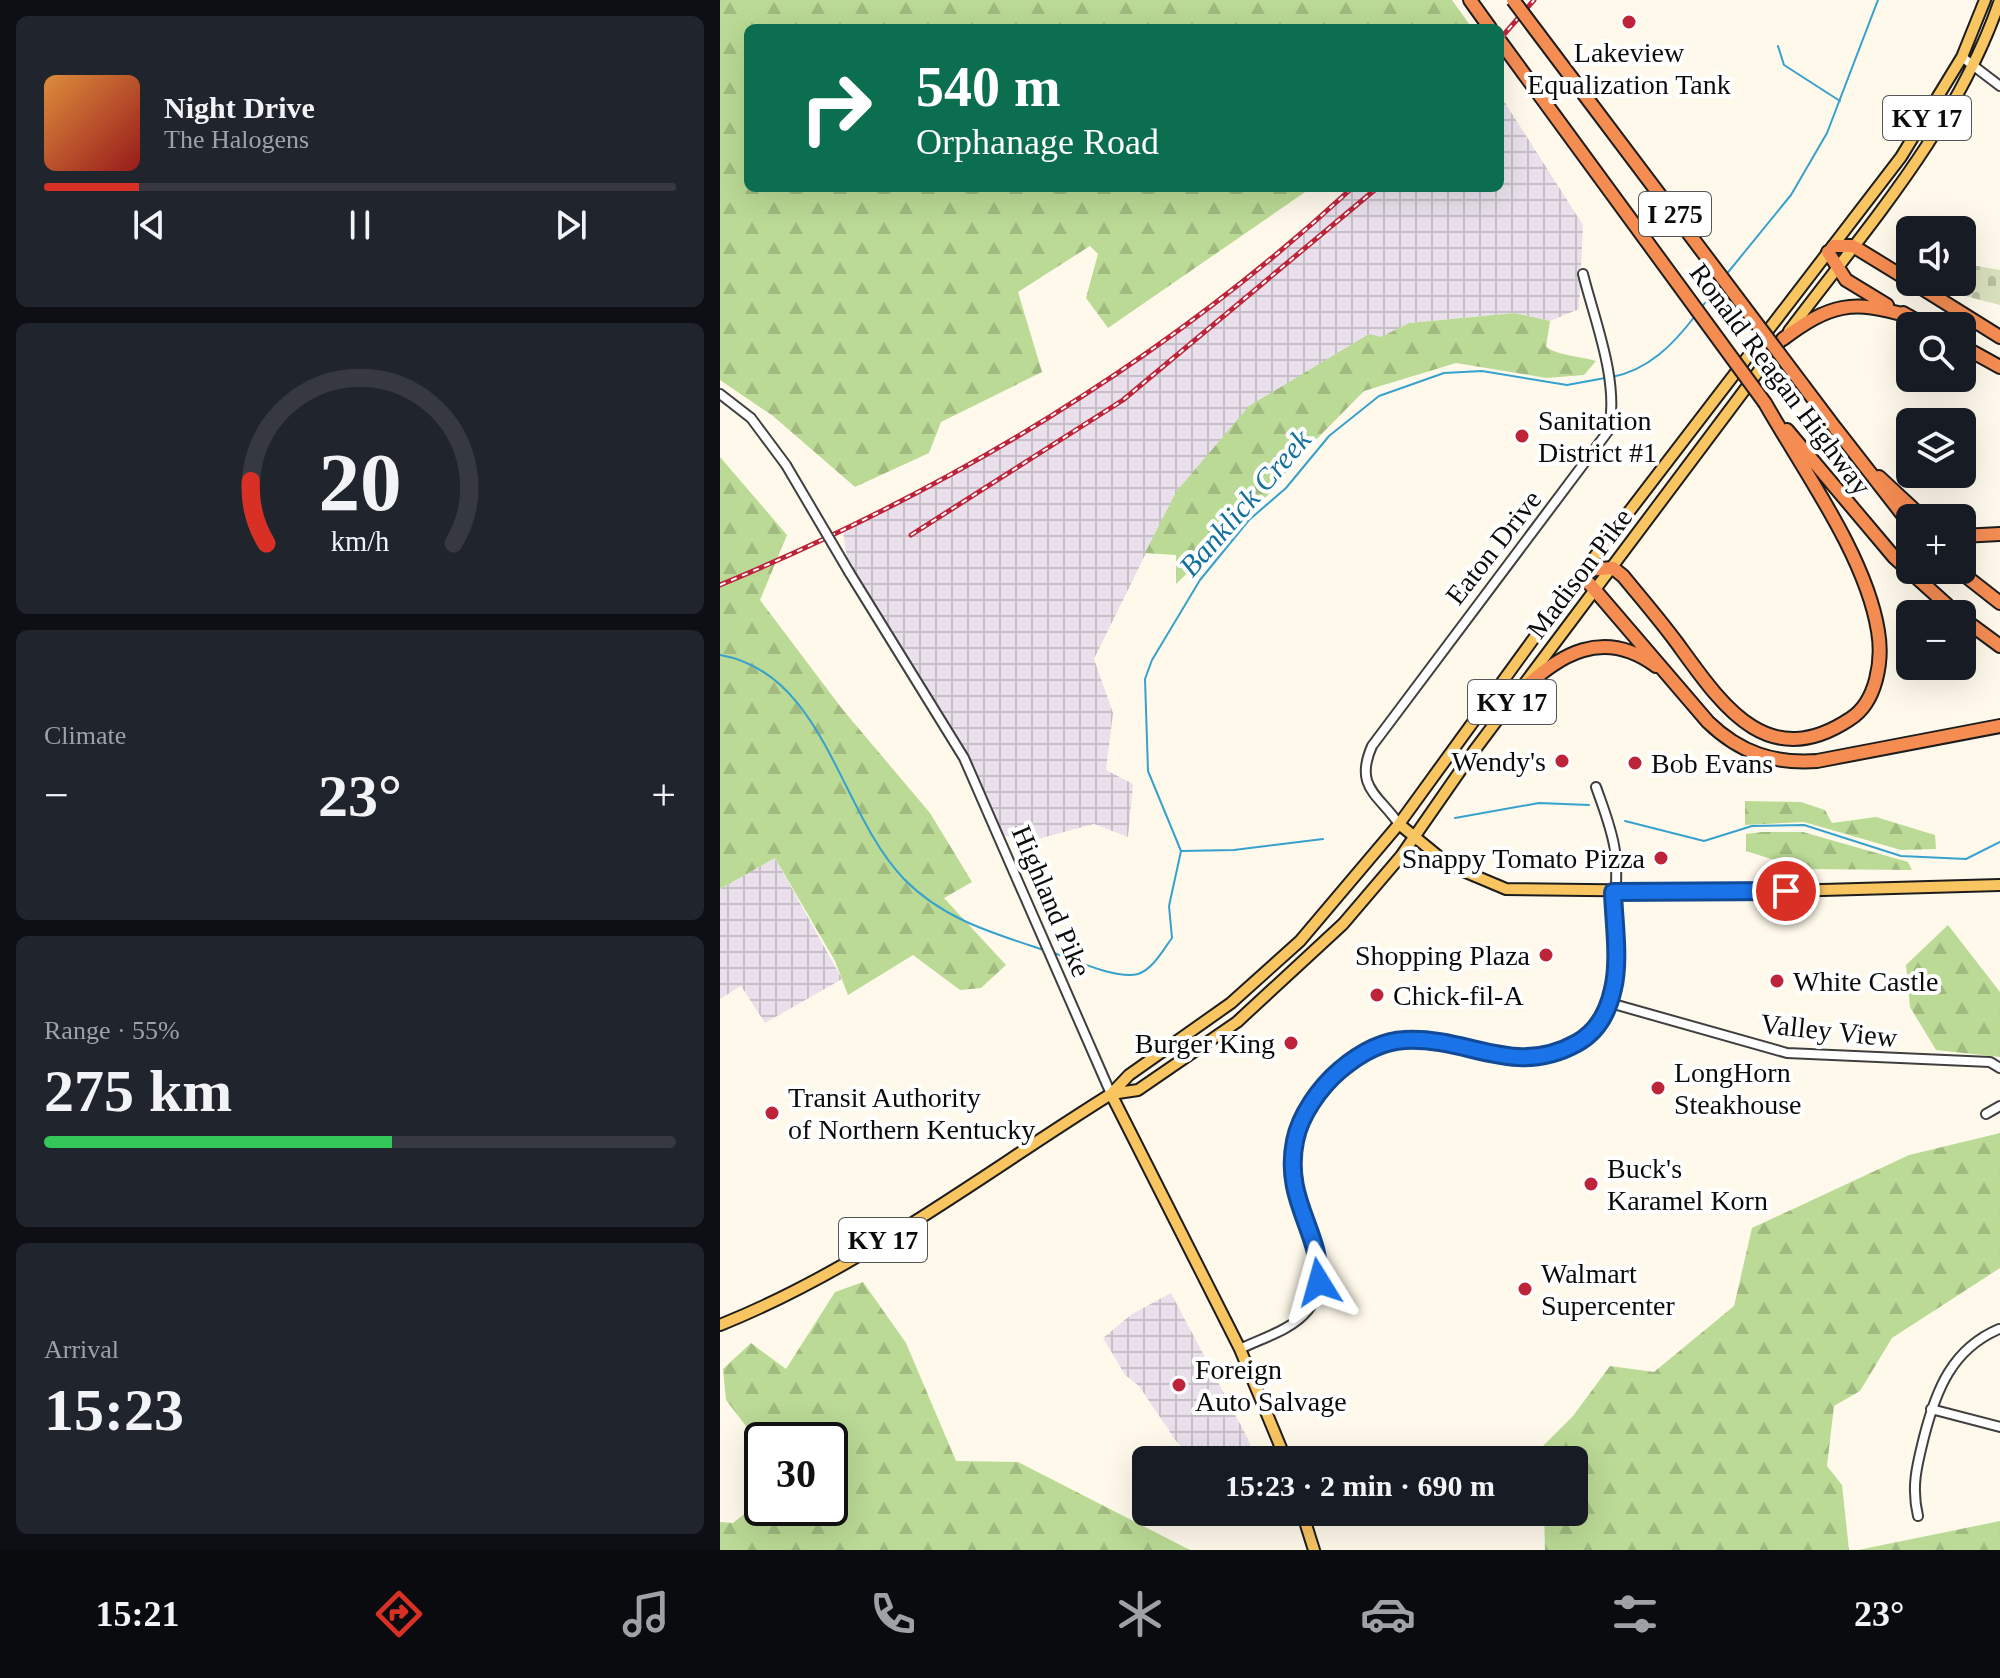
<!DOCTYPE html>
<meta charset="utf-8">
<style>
:root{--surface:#171b24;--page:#20242c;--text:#f1f3f6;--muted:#9ea1a6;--line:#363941;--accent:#d93025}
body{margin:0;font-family:Georgia,serif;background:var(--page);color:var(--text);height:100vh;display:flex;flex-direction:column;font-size:30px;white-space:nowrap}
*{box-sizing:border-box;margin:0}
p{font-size:26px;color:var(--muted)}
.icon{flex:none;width:44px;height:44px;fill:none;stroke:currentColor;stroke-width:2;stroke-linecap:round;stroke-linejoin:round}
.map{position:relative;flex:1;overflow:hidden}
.details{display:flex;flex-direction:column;gap:16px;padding:16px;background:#0d0f14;width:720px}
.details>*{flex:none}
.guide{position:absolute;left:24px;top:24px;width:760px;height:168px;border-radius:12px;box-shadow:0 8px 32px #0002;background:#0b6e4f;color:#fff;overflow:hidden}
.buttons{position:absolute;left:1176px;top:216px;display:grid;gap:16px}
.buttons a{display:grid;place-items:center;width:80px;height:80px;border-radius:12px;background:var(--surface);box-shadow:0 8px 32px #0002;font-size:40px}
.speed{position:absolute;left:24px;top:1422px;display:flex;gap:16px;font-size:40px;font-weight:700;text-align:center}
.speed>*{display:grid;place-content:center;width:104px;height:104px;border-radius:50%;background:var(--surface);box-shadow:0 8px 32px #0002;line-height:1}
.speed .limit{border:4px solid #111;border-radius:12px;background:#fff;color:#111}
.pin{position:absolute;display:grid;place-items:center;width:68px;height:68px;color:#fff;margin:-34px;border:4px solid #fff;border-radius:50%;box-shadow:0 2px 8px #0007}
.me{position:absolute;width:88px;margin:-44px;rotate:352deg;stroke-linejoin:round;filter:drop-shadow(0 0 6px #0008)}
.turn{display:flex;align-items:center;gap:28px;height:168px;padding:0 40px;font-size:36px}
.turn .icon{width:104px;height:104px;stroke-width:2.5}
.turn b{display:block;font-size:56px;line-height:68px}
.big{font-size:60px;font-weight:800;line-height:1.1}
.details .card{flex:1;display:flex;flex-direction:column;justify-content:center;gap:12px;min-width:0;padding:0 28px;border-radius:12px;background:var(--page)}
.details .dial{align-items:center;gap:0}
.dial svg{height:208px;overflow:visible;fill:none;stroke:var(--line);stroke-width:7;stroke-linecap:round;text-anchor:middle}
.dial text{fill:var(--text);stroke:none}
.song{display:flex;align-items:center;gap:24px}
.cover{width:96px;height:96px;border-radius:12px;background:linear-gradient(135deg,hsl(30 70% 55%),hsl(0 70% 35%))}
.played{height:8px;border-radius:4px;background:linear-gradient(90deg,var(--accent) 15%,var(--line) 15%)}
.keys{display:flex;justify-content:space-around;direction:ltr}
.heat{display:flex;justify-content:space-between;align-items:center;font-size:44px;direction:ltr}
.charge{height:12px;border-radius:6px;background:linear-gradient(90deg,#34c759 55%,var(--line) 0)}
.trip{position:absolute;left:412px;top:1446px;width:456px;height:80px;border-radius:12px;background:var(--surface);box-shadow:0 8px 32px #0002;font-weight:800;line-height:80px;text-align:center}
.menu{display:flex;height:128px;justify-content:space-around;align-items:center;background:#090b0e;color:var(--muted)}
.menu .icon{width:56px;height:56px}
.menu .selected{color:var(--accent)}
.menu b{font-size:36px;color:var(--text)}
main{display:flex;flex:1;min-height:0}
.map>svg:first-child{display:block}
.industrial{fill:url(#industrial-grid)}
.forest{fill:url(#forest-firs)}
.cemetery{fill:url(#cemetery-stones)}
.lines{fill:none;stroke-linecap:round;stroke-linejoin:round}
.stream{stroke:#37a1ce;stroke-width:2}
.minor-casing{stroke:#3f3f3f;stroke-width:12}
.major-casing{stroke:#1d1d1d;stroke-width:14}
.highway-casing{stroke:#1d1d1d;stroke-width:16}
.minor{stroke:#fff;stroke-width:8}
.major{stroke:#f9c561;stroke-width:10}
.highway{stroke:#f58d53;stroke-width:12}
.rail-casing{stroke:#bd243a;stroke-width:5}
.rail{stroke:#fff;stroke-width:2;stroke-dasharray:6;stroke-linecap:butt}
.minor-bridge-casing{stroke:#3f3f3f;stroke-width:12;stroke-linecap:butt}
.highway-bridge-casing{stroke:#1d1d1d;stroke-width:16;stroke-linecap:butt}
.minor-bridge{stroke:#fff;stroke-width:8}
.highway-bridge{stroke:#f58d53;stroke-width:12}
.route-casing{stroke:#114b97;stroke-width:20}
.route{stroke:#1a73e8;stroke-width:14}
.poi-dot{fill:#bd243a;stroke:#fff;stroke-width:3}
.labels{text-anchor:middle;stroke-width:8;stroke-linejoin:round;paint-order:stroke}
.shield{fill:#fff;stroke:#555;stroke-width:2}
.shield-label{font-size:26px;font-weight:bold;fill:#0c0c0c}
.poi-label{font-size:28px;fill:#0c0c0c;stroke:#fff;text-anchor:start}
.street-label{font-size:28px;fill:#0c0c0c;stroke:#fff}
.water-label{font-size:30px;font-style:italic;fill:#15709e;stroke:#fff}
</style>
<main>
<section class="details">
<div class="card">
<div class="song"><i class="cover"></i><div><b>Night Drive</b><p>The Halogens</p></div></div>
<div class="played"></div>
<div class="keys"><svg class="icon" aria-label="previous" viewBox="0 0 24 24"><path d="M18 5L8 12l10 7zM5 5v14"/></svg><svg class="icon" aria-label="pause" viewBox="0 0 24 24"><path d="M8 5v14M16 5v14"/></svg><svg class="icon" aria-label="next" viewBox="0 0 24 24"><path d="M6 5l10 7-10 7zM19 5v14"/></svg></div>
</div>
<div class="card dial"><svg viewBox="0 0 100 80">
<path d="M14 69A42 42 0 1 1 86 69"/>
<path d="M14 69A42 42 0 0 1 8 45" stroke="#d93025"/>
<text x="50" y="56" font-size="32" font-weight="700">20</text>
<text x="50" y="72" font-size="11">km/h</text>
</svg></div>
<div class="card"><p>Climate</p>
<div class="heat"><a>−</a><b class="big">23°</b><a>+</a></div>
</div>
<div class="card"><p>Range · 55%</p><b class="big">275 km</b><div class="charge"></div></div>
<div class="card"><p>Arrival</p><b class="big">15:23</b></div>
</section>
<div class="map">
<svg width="1280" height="1550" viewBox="0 0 1280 1550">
<defs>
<pattern id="industrial-grid" width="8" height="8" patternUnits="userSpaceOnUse" patternTransform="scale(2)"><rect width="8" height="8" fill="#e9e0eb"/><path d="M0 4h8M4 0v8" fill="none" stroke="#c7bfc8"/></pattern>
<pattern id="forest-firs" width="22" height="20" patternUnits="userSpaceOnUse" patternTransform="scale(2)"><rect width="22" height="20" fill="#bbda95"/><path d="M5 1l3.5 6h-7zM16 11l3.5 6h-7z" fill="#a0ba7f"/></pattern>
<pattern id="cemetery-stones" width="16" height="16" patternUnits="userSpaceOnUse" patternTransform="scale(2)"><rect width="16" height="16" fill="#d8e0bd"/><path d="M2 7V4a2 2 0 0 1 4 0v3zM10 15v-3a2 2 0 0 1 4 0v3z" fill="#b8bfa1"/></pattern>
</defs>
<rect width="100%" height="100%" fill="#fff9eb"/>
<path class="industrial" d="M780,95L863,225L859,309L830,321L795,313L689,323L661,338L649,334L597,367L456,492L374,659L393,713L386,770L413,784L408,837L374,824L318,839L277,835L244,758L129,572L123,531L251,464L384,382L520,283L632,188H780Z
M55,858L122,979L45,1023L21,986L0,999V889Z
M451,1293L528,1439L535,1460L473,1459L456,1441L419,1386L405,1375L383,1338L412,1314Z"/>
<path class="forest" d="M0,0H732L752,28H28V188H591L388,328L366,298L378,254L370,246L298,292L322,372L221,422L209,453L135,487L53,416L0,380Z
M795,313L830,321L826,347C839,356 860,356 876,361L864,375L827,378L736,363L644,391L575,461L548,495L456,584V555L425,553L456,492L529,406L649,334L661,337L689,323Z
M0,457L67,535L40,600L123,710L210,813L252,882L224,898L286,965L261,988L240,990L193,955L128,995L115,961L55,858L0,889Z
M1025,801L1081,802L1105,810L1112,823L1156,817L1215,835L1216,849L1181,850L1084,822L1025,825Z
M1042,832H1083L1188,862L1192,870L1083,869L1026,851V834Z
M1228,925L1280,992V1057L1216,1050L1190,1007L1186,965Z
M1280,1133V1268L1172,1338L1140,1391L1114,1406L1107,1466L1122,1485L1129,1550H825L824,1512H854V1460H823L822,1447L853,1416L890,1366L934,1372L1014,1306L1032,1228L1189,1155Z
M143,1282L186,1343L236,1461L298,1462L470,1550H0V1522L13,1523L42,1500V1508H110V1440H42V1447L6,1400L3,1369L31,1343L66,1369L115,1292Z
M1280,1521V1550H1138Z"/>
<path class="cemetery" d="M1245,264L1280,270V305L1245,296Z"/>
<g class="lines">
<path class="stream" d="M1058,46L1064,65L1120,101
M1005,276L1071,195L1107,133L1158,0
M981,308L999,285
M892,377C928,370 953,345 975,316
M0,655C105,673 119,812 184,879C223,919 272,933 324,950
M735,818L819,803L869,805
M905,821L984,841L1032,826L1084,825L1181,856L1246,859L1280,842
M461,851L514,850L603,839
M334,953C354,960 398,980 418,974C433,969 443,950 452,938L449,906L461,851L428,771L425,679L432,660L480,580L529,520L566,488L609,436L659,396L724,373L762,371L847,385L885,378"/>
<defs>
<path id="minor" d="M1242,57L1280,86
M0,394L31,418L66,465
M129,572L244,758L391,1094
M679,824C658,794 634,787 652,746L889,430C899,380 875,322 863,274
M890,1003L1067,1053L1270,1062L1280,1068
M1266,1114L1280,1106
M520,1349C542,1338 572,1330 588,1310C616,1275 586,1242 578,1207C569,1168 572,1130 596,1097C613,1073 638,1051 667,1043C736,1024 784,1083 856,1043C895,1022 894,980 894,942C893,912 899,880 895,851C892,829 883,807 876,787
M1211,1409L1280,1427
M1198,1516C1191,1487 1197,1465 1204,1437C1216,1390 1232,1349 1279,1329"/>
<path id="major" d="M1069,331C1147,227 1237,126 1280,0
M679,824L729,865L786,889L1035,892L1280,885
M391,1094L418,1090L517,1022L623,924L681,856L754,751L1059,344
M391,1094L520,1349L566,1460
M0,1325C140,1269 264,1173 391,1094L409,1075L511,1003L580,941L679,824L849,590L1181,157L1242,57L1265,0
M582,1512L594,1550"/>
<path id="highway" d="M750,0L770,28
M1114,246H1133L1190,281
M1108,252L1126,280L1167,305
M1192,282L1280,337
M1183,313L1206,326
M1063,339C1110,304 1132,299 1188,316
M1242,346L1280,367
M1116,429L1190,524
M1067,430L1174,557L1237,614
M1159,477L1203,518
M1242,536L1280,534
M866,570L893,568L903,576C921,598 940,620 957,643C1002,705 1047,774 1130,719C1157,702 1163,660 1158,631C1146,556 1083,470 1045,403
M1238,570L1280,603
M862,575L988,722C1020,753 1054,764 1097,761L1280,726
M1242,618L1280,646
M799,693C839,654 883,627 936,666"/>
</defs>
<use href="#minor" class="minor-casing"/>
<use href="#major" class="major-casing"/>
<use href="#highway" class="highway-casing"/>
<use href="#minor" class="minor"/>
<use href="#major" class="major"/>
<use href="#highway" class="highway"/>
<defs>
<path id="rail" d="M780,39L814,0
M191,535L403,400L657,188
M0,585C231,489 448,358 632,188"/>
</defs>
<use href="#rail" class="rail-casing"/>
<use href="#rail" class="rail"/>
<defs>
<path id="minor-bridge" d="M66,465L129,572"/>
<path id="highway-bridge" d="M793,0L1116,429
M780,41L1045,403"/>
</defs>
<use href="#minor-bridge" class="minor-bridge-casing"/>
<use href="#highway-bridge" class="highway-bridge-casing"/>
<use href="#minor-bridge" class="minor-bridge"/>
<use href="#highway-bridge" class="highway-bridge"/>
</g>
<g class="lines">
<defs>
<path id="route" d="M599,1282C601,1231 563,1200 575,1141C580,1115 600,1087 620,1070C639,1054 660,1041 685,1040C750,1037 794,1078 857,1043C877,1032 888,1012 893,989C900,960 894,923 893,892L1066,891"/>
</defs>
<use href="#route" class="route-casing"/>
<use href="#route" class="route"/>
</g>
<g class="poi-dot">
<circle cx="909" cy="22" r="8"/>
<circle cx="802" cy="436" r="8"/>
<circle cx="842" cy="761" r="8"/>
<circle cx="915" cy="763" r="8"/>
<circle cx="941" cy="858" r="8"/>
<circle cx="826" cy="955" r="8"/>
<circle cx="1057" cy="981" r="8"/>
<circle cx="657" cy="995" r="8"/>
<circle cx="571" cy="1043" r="8"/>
<circle cx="938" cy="1088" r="8"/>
<circle cx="52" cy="1113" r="8"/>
<circle cx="871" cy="1184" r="8"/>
<circle cx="805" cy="1289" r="8"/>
<circle cx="459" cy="1385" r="8"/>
</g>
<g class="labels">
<g class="shield">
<rect x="1163" y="96" width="88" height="44" rx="6"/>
<rect x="919" y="192" width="72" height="44" rx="6"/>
<rect x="748" y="680" width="88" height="44" rx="6"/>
<rect x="119" y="1218" width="88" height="44" rx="6"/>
</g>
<g class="shield-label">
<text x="1207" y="127">KY 17</text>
<text x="955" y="223">I 275</text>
<text x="792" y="711">KY 17</text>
<text x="163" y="1249">KY 17</text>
</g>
<g class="poi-label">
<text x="909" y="62" text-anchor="middle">Lakeview<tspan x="909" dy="32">Equalization Tank</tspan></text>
<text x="818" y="430">Sanitation<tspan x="818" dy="32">District #1</tspan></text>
<text x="826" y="771" text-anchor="end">Wendy's</text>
<text x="931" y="773">Bob Evans</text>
<text x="925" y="868" text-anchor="end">Snappy Tomato Pizza</text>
<text x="810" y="965" text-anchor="end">Shopping Plaza</text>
<text x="1073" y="991">White Castle</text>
<text x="673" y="1005">Chick-fil-A</text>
<text x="555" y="1053" text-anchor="end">Burger King</text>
<text x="954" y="1082">LongHorn<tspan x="954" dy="32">Steakhouse</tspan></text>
<text x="68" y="1107">Transit Authority<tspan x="68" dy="32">of Northern Kentucky</tspan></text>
<text x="887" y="1178">Buck's<tspan x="887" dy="32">Karamel Korn</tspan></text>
<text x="821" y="1283">Walmart<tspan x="821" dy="32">Supercenter</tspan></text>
<text x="475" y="1379">Foreign<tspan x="475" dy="32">Auto Salvage</tspan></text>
</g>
<g class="street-label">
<text transform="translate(1061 379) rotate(53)" y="10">Ronald Reagan Highway</text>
<text transform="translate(773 547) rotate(-52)" y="10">Eaton Drive</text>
<text transform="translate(859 573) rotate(-53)" y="10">Madison Pike</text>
<text transform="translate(332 901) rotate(67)" y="10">Highland Pike</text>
<text transform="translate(1109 1030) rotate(6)" y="10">Valley View</text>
</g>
<g class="water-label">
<text transform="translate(525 503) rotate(-49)" y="10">Banklick Creek</text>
</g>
</g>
</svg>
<div class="buttons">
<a><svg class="icon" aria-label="sound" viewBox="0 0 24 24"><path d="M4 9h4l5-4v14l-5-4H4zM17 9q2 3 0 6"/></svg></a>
<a><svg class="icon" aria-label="search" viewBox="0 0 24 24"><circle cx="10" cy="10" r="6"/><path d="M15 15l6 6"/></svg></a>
<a><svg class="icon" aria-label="layers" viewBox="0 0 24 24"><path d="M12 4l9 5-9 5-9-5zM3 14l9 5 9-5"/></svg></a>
<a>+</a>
<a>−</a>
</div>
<div class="speed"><div class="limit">30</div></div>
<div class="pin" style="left:1066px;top:891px;background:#d93025"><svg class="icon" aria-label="arrive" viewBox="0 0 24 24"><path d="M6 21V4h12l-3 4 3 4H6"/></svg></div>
<svg class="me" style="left:599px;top:1282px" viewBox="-20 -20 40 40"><path d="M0-17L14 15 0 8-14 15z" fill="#1a73e8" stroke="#fff" stroke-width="4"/></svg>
<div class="trip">15:23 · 2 min · 690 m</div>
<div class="guide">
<div class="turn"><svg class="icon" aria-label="right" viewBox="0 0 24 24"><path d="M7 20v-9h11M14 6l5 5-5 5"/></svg><div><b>540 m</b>Orphanage Road</div></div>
</div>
</div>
</main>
<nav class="menu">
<b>15:21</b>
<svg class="icon selected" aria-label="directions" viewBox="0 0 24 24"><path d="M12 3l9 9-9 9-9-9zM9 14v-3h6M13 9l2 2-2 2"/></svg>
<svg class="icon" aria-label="music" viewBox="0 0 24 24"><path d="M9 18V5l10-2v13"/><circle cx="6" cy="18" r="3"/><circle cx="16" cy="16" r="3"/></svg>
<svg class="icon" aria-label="phone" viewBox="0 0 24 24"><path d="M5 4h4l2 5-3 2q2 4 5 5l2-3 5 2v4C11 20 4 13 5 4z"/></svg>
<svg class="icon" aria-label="climate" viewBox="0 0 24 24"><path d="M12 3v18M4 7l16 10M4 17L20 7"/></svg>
<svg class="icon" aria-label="car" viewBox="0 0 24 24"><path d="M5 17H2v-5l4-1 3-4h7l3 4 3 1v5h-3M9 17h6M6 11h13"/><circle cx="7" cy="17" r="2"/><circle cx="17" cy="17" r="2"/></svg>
<svg class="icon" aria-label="filters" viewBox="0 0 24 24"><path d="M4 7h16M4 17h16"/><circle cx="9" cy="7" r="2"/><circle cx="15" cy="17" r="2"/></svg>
<b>23°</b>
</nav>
